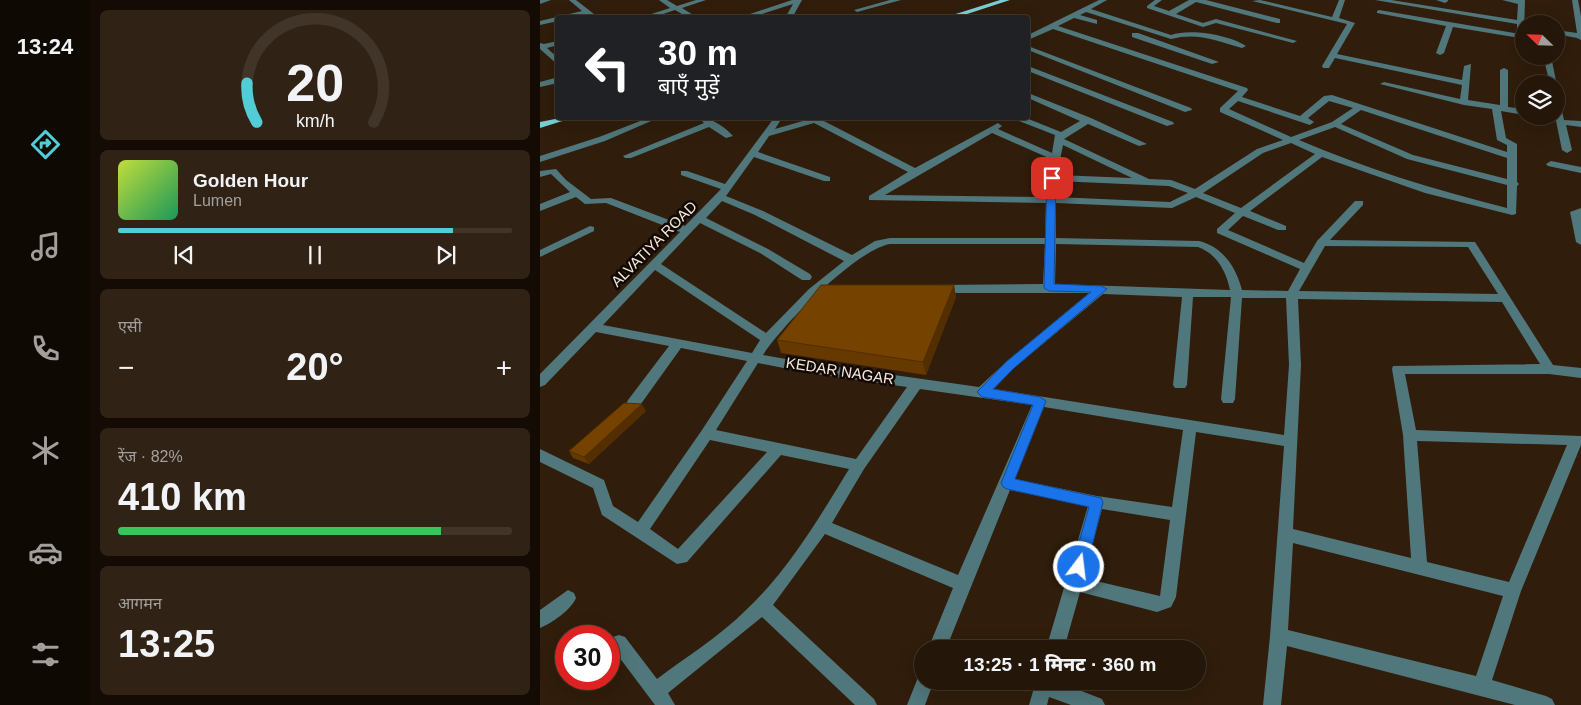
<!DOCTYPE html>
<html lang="hi">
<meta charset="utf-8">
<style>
:root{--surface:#241608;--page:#302316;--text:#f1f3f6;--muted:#a39f9c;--line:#413529;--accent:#52ccd5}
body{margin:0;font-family:Helvetica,"Noto Sans Devanagari",sans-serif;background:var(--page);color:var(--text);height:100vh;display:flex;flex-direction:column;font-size:19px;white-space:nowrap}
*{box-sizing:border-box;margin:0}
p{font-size:16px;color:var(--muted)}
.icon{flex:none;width:28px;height:28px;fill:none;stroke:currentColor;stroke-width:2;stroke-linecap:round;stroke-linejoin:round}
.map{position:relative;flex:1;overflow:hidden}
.side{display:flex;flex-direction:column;gap:10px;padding:10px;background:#140c04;width:450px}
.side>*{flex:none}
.hud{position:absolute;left:15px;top:15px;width:475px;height:105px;border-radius:5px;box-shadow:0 5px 20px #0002,0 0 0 1px var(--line);background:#202124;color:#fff;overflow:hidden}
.needle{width:32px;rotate:293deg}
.controls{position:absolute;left:975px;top:15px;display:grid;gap:10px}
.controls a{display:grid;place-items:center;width:50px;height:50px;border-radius:50%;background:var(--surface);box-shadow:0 5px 20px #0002,0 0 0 1px var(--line);font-size:25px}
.speed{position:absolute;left:15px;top:625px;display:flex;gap:10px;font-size:25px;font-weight:700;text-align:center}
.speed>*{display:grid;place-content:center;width:65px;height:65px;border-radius:50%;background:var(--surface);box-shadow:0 5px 20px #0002,0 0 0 1px var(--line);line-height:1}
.speed .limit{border:8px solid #d22;background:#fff;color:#111}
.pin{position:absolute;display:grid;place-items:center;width:42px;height:42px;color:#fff;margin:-21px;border-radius:10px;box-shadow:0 2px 8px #0006}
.me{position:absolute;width:55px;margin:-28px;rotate:15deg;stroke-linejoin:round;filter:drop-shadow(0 0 4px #0008)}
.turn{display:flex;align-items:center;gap:18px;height:105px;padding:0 20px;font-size:22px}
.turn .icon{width:65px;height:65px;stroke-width:2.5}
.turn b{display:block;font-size:35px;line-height:42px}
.big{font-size:38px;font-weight:800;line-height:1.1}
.side .widget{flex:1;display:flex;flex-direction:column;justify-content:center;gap:8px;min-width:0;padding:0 18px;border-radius:8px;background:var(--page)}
.side .dial{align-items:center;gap:0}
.dial svg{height:130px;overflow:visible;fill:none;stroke:var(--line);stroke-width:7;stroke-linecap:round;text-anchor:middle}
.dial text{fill:var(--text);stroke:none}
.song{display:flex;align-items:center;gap:15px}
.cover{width:60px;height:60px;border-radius:8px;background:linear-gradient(135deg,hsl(70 70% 55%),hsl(150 70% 35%))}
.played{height:5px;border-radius:2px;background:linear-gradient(90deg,var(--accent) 85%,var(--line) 85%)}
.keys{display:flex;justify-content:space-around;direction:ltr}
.heat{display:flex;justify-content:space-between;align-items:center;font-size:28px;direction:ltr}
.charge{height:8px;border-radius:4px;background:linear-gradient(90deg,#34c759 82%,var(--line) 0)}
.trip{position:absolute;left:374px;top:640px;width:292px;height:50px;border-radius:25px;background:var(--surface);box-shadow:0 5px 20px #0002,0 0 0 1px var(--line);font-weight:800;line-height:50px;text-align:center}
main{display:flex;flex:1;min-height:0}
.dock{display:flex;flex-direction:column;width:90px;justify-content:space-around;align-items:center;background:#0e0903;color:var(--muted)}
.dock .icon{width:35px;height:35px}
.dock .on{color:var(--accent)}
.dock b{font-size:22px;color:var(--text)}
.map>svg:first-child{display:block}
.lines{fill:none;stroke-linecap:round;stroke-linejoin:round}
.minor{fill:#50777b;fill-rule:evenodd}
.major{fill:#79cfd6;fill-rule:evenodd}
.wall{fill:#653900}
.shaded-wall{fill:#522e00}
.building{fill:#754200;stroke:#522e00}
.route{fill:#1a73e8;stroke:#114b97}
.labels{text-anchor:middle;stroke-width:5;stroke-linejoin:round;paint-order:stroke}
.street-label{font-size:15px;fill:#f5e8dd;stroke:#120904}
</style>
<main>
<nav class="dock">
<b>13:24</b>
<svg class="icon on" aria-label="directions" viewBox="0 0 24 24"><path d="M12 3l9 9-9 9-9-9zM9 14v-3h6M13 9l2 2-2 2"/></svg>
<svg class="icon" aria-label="music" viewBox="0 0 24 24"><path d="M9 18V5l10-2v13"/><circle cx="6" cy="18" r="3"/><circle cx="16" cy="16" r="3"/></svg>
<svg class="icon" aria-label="phone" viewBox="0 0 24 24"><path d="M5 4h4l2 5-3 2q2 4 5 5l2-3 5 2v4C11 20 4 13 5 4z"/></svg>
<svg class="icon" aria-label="climate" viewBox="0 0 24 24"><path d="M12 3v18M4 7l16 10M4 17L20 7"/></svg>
<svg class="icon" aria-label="car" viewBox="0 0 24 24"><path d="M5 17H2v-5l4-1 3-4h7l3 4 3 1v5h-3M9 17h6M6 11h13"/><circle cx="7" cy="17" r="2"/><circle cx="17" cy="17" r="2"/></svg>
<svg class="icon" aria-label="filters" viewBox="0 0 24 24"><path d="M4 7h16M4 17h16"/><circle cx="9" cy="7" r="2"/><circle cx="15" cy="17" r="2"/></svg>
</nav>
<section class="side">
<div class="widget dial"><svg viewBox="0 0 100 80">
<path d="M14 69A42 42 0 1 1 86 69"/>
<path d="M14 69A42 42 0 0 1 8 45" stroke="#52ccd5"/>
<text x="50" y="56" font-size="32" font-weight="700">20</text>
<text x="50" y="72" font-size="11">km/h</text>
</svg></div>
<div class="widget">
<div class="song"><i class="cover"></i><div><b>Golden Hour</b><p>Lumen</p></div></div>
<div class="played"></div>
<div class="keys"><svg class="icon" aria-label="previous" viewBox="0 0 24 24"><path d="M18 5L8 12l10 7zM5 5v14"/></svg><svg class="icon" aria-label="pause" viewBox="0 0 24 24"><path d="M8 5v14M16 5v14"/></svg><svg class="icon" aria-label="next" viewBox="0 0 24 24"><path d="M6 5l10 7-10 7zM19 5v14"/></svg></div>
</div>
<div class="widget"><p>एसी</p>
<div class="heat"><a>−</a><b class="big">20°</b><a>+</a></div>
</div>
<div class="widget"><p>रेंज · 82%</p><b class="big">410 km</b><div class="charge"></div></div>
<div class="widget"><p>आगमन</p><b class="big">13:25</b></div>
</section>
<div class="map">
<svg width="1041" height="705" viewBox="0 0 1041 705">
<rect width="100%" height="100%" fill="#301d0b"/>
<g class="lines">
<path class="minor" d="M0,0H11L0,4Z
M29,0H36L59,18H51L46,14L32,18H18V21L0,25V21L42,11Z
M119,0H127L137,6L156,0H166L142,8L158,18H149L135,10L111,18H99L130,8Z
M252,0H262L252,18H245L253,4L216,16L218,18H210L207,15Z
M350,0H361L317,12L314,10Z
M559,0H567L551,9L631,35C650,28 690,35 706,46L702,48C676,41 658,32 631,39L546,12L540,15L557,20V24L534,18L518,26L707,88L708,90L702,97L760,116L784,96L792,95L967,152V145L957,140L952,109L924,105L840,84L844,82L920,99L922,85L795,58L789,68H783L782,66L807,24L712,1L720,0L792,17L799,0H805L799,18L815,23L797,54L922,80L924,66L931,64L928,100L960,105V70L964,68L968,70V107L984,109V115L961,111L966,138L977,144V182L979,184L977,186L976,214L972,215L885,193L782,157L710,211L746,226V230H738L703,216L688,230L764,263L777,241L815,201H823V205L790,240L935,242L1013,365L1041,368V378L1009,374H865L876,430L1041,436V445L981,591L952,680L1006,696L1012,699L1015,705H975L747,646L741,705H723L730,636L744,446L656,432L636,597L631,607L617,612L540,592L524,649H506L548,506L470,490L406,649H388L413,588L285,534L233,605L334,699L337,705H315L222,617L128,693L135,705H115L73,649L70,643L73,637L79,635L85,637L117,679C146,657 180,636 205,611C248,571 279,518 309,469L241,455L147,562L137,564L62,515L53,488L0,462V449L64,480L73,506L98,522L162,430L207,361L141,348L98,408H88L86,404L88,400L129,346L56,332L5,385L0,387V374L140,232L66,203L45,204L36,197L0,211V204L30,192L11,174L0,177V171L16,169L26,180L51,199L71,198L145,226L181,189L141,175V171H147L185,184L234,118H242L235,129L273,118H285L282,120L375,168L458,123L462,126L458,129L512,153L515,135L479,121V118H486L521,132L540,121L488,98V93L551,118L607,144L599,146L548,124L524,139L609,179L631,180L655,189L717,149L743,140L680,112V108L698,91L513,29L488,40V35ZM698,101L770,125L774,122L768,118L789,101L813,108L792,122L751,137L689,109ZM821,110L967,158V179L873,155L801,124ZM274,123L368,172L329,196V200L506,203L505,238H350L335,241L312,255L223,211L186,196L214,157L284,181H290V177L218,152L229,136ZM795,127L867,159L967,185V208C895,190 827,169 759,140ZM452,133L511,159L507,178L506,197L345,195ZM751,143L775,154L701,208L663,193L723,153ZM523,145L592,178L517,175ZM517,181L629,186L648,193L630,202L516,197ZM656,197L695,213L677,229V233L760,269L748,291L702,290C696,267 683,247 659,241L516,238V203L632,208ZM182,201L215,215L304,261L269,289L226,333L121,264L160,223L220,253L262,280H270L272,277L270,274L228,249L166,218ZM350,244H505L503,284L398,285L392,289L398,293H549L466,362L439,387L269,363L223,355C242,325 316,250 350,244ZM516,244L658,247C677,254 686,271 690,290L515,284ZM785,246L928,247L958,294L759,291ZM115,270L220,340L212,353L63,325ZM563,294L642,297L633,385L635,388H645L647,385L653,297H691L681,399L683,403H693L695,399L702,298H746L749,365L744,435L454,389L474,368ZM758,299L962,302L1000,364L853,366L852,369L863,435L871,558L753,529L761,365ZM218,363L269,373L367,387L316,459L176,430ZM380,389L492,405L418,575L292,523L324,469ZM504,407L643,430L632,507L557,496L475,479ZM170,440L227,452L138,549L110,529ZM877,441L1027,445L969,582L887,562ZM562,509L630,520L620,596L543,578ZM753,543L963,596L936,676L748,630Z
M615,0H622L614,6L629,11L649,0H666L740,19V23H737L656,2L636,14L663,23L676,19L757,41L753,43L676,23L663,27L607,8V6Z
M835,0H851L977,20L978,4L962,0H985L984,31L977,33V24Z
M896,0H908V1L905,3Z
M1032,0H1038L1041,16V40L1037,38L1016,34V30L1037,33Z
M839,10L980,34L984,36L980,38L913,27L904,53L900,55L896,53L906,26L837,13V11Z
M592,33H598L679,62L672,64L592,37Z
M18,41V45L7,48L18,58V65L0,49V43L4,44Z
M488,46L651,108L652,110L645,112L488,50Z
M1003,56H1011L1017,86L1016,84H1010Z
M488,66L633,122L634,124L627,126L488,71Z
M15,78H18V83L0,87V82Z
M1016,100L1020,102L1024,120L1041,121V127L1026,125L1032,150L1027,153L1022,150L1015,116Z
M108,118H118L65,141L0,162V156L59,137Z
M161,118C172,118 186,128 193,136L186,138L169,127L91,158H85L83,156L164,123L160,119Z
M1011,161L1041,167V173L1008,166L1006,164Z
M1041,208V245L1036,242L1030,212Z
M50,226L54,227V231L0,257V250Z
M28,590L34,593L36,598C31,610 12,623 0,628V610Z
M382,673V681H394L385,705H367L379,675Z
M496,681H516L562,699L565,705H531L509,697L507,705H489Z"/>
<path class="major" d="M460,0H470L415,18H403Z
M20,118H32L0,128V122Z"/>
</g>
<path class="wall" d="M414,285L416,297L386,375L241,353L237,340Z
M106,411L49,464L33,458L29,451Z"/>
<path class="shaded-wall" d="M414,285L416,297L386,375L383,362Z
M102,404L106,411L49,464L44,457Z"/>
<path class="building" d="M281,285H414L383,362L237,340Z
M84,403L102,404L44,457L29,451Z"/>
<path class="route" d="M512,175L516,178L514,284L561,286L567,289L474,368L453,389L500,397L506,401L475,479L557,497L561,498L563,502L547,567L544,572L539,574L534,572L532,567L549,507L467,489L463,487L461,483L493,405L442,397L437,392L466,362L551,292L509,291L504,288L507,178Z"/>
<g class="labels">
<g class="street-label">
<text transform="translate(114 244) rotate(-45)" y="5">ALVATIYA ROAD</text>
<text transform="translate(300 371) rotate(9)" y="5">KEDAR NAGAR</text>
</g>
</g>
</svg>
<div class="controls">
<a><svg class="needle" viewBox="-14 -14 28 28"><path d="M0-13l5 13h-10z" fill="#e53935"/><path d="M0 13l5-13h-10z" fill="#a39f9c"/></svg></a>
<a><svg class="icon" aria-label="layers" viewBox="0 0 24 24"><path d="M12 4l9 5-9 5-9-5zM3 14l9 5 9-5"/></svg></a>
</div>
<div class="speed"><div class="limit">30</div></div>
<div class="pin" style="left:512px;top:178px;background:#d93025"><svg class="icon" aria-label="arrive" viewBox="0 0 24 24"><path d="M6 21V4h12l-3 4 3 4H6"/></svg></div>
<svg class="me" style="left:539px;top:567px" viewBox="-20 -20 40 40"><circle r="17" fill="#1a73e8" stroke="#fff" stroke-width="3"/><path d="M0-11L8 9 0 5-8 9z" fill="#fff"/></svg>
<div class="trip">13:25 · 1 मिनट · 360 m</div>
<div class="hud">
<div class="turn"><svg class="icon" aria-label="left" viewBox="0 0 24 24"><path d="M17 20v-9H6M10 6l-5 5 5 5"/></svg><div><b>30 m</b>बाएँ मुड़ें</div></div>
</div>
</div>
</main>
